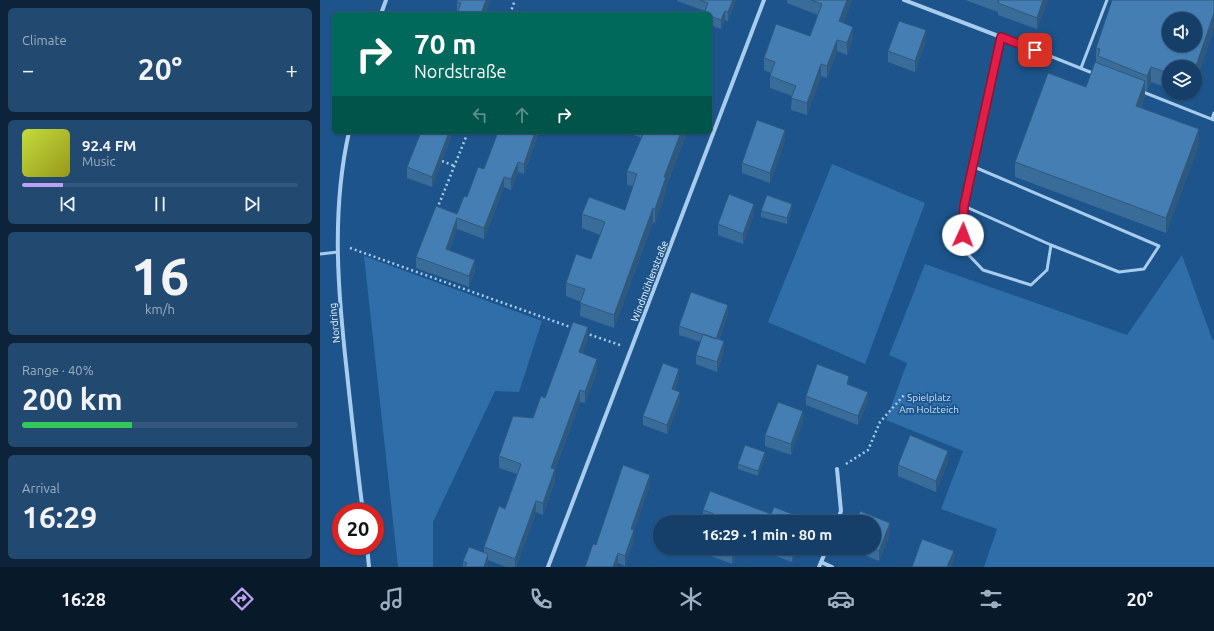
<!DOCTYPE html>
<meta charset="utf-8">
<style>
:root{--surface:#153f68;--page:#224a71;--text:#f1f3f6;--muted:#9dafc0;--line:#34587c;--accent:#bca0f2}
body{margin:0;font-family:Ubuntu,sans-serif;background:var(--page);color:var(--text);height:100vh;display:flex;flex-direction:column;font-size:15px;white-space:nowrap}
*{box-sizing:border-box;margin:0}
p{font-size:13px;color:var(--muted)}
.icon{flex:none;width:22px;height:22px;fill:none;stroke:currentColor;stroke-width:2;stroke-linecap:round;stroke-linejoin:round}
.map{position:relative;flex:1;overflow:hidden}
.drawer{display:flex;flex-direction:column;gap:8px;padding:8px;background:#0c2339;width:320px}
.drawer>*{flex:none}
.hud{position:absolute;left:12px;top:12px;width:380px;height:122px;border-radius:6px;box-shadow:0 1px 3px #0004,0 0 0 1px var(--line);background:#00695c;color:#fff;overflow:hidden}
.buttons{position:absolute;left:842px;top:12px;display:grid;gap:8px}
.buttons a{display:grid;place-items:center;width:40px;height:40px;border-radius:50%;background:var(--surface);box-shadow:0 1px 3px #0004,0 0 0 1px var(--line);font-size:20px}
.speed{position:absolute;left:12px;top:503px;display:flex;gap:8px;font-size:20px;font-weight:700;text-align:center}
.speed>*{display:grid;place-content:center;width:52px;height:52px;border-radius:50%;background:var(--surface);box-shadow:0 1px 3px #0004,0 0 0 1px var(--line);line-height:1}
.speed .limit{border:6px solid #d22;background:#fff;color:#111}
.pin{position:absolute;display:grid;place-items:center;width:34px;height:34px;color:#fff;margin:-17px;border-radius:8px;box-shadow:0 2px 6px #0006}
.me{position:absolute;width:44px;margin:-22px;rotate:2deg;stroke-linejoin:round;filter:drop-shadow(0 0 3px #0008)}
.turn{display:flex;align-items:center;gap:14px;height:84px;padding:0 16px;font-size:18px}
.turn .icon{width:52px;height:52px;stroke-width:2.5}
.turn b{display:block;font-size:28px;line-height:34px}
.lanes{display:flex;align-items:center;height:38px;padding:0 16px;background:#0003;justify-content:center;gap:20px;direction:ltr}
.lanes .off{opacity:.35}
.big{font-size:30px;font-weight:600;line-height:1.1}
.drawer .tile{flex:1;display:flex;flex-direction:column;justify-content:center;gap:6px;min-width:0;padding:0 14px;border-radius:6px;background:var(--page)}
.drawer .dial{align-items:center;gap:0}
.dial b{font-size:52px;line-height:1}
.song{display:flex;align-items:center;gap:12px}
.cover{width:48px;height:48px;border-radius:6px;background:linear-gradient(135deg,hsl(70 70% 55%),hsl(60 70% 35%))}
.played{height:4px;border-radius:2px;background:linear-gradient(90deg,var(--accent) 15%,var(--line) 15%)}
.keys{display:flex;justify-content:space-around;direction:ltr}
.heat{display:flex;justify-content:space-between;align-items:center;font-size:22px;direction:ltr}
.charge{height:6px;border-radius:3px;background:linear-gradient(90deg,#34c759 40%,var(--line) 0)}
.trip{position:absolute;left:333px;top:515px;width:228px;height:40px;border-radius:20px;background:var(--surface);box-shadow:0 1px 3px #0004,0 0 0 1px var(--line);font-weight:600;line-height:40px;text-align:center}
.menu{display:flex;height:64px;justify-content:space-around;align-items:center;background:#08192a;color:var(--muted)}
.menu .icon{width:28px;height:28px}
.menu .current{color:var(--accent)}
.menu b{font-size:18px;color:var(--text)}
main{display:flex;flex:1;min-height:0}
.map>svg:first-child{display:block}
.green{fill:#2f6ea9}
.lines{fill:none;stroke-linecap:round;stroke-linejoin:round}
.path{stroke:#a7cced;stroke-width:2.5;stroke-dasharray:2 3;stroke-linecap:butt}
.lane{stroke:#a7cced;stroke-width:3}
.street{stroke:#a7cced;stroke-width:4}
.wall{fill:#3a6c9a}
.shaded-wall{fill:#30587d}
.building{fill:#447eb3;stroke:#30587d;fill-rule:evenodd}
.route-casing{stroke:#92132f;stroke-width:10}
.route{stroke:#e11d48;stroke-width:7}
.labels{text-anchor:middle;stroke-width:3.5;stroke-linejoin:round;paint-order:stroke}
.street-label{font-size:10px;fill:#fff;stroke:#1c548b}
.park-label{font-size:10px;fill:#cde4f9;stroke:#1c548b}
</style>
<main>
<section class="drawer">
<div class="tile"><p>Climate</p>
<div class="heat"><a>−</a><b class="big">20°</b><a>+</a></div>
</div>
<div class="tile">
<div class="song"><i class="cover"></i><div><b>92.4 FM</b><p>Music</p></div></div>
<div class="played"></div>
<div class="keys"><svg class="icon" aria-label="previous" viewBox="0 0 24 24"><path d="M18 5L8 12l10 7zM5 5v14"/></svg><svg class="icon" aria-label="pause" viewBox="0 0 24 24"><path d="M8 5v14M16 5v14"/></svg><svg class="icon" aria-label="next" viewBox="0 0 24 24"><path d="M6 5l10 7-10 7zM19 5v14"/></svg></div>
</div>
<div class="tile dial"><b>16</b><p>km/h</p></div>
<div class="tile"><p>Range · 40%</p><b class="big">200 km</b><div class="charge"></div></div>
<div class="tile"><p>Arrival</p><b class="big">16:29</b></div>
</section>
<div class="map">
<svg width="894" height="567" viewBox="0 0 894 567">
<rect width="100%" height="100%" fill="#1c548b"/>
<path class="green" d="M512,164L605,203L545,364L448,322Z
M862,255L892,339L894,340V567H664L677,529L621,509L643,451L566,420L587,363L569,355L605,264L807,335Z
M44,256L222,321L199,392L175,391L113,522V567H78Z"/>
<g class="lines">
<path class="path" d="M190,14L195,0
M122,161L135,166
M117,209L148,132
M30,248L253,328
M265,333L300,345
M526,464L548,450L560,422L585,394"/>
<path class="lane" d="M715,50L775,74
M761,68L787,0
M823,92L894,120
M892,119L894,113
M652,166L839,246L824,269L799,272L731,245
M644,206L731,245L727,270L711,285L663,270L643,249L644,206L681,37
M0,254L18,252"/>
<path class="street" d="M584,0L715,50
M61,14L66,0
M29,132C11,212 18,293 27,373C32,420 37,466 43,512
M517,522L521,511L517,469
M47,546L49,567
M501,562L512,567
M228,567L444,0
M499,567L507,548"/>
</g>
<path class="wall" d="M170,0L165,14H137V2Z
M357,0H416L408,21L405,20L401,29L390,25V14L385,11L357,1Z
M467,0H532L523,23L533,39L527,55L517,51L507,78L501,76L487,115L471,110L472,96L450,88V76L451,73L444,70V58L490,36L498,15L467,3Z
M645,0H728L717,29L678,15V12Z
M894,0V28L875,84V67H849V88L831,82L827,91L825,90V96L821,107L879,144L846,233L695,177V162L766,87L776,62V48Z
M606,41L595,72L568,62V51Z
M864,93H872L871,95Z
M132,132V135L112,187L87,178V167Z
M178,132H219L204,174L198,172L191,190L184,187L164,239L137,229L129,251L155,271L149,287L96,268V257L137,214L164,169Z
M306,132H367L346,187V191L335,223L333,222L294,328L260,316L261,302L246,296V283L271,259L280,235L262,228V214L305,210L313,186L307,185V171L322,138Z
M465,140L450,183L422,173V163Z
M472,209L467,224L441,217V211Z
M434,214L423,244L398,235V224Z
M408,314L399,340L404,351L397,372L376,364V355L381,342L359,335V326Z
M268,339L262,354L277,371L265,403L260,402L235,469V481L223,515L216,512L196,567H186L168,560V564L167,567H143V561L164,553V547L185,509L197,474L179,468V456L213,418L225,398Z
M359,378L355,390L360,401L347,434L323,425V416Z
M529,385L548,401L538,425L486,405V396Z
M483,421L471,455L445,446V435Z
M445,458L438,476L418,469V464Z
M628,461L616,492L578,476V465Z
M330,485L314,530V540L305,566L298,563L296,567H265L276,545Z
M383,510L451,514L485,522H387L383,520Z
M570,533L559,561L529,549V548H554Z
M383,548H418L412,564L383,553Z
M435,548H478L472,562Z"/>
<path class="shaded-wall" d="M166,0H170L165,14H161Z
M413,0H416L408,21V12Z
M527,0H532L519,33V21Z
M723,0H728L717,29V18Z
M405,11V20L401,29V20Z
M894,13V28L875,84V69Z
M533,27V39L527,55V43Z
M606,30V41L595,72V61Z
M517,40V51L507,78V66Z
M501,64V76L487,115V103Z
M831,67V82L827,91V76Z
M825,81V96L816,121V106Z
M879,129V144L846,233V218Z
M465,130V140L450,183V173Z
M129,132H132V135L112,187V177Z
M215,132H219L204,174V164Z
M361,132H367L346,187V191L335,223V209L344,177Z
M198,162V172L191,190V179Z
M184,177V187L164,239V228Z
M434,204V214L423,244V234Z
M472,204V209L467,224V218Z
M333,208V222L294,328V315Z
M137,218V229L126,260V249Z
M155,260V271L149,287V276Z
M408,305V314L396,348V339Z
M268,327V339L259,364V352Z
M404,341V351L397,372V362Z
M277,359V371L265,403V392Z
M359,369V378L352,398V389Z
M529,376V385L527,384Z
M260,390V402L231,479V468Z
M360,392V401L347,434V425Z
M548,392V401L538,425V416Z
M483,411V421L471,455V444Z
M628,451V461L616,492V481Z
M445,452V458L438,476V471Z
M235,469V481L223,515V503Z
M330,475V485L311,539V529Z
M216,501V512L196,567H195V559Z
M570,523V533L559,561V551Z
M314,530V540L305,566V556Z
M414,548H418L412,564V553Z
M474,548H478L472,562V552Z
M634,551V561L631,567H627Z
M298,553V563L296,567H293Z
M168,554V564L167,567H164Z"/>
<path class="building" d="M137,0H166L161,14H137L141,3L137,2Z
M379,0H413L408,12L405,11L401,20L390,16V14H384L388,3Z
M491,0H527L519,21L533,27L527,43L517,40L507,66L501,64L487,103L471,98L476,86L450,76L455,62L444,58L456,24L490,36L502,4Z
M677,0H723L717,18L678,3L679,1Z
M792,0H894V13L875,69V67H849V73L831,67L827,76L778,56L780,49L776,48ZM849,19H875V45H849Z
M579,21L606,30L595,61L568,51Z
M775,62L825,81L816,106L879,129L846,218L695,162L728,73L766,87Z
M437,120L465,130L450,173L422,163Z
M101,132H129L112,177L87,167Z
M178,132H215L204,164L198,162L191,179L184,177L164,228L137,218L126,249L155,260L149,276L96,257L116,206L137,214L144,196L147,197L158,167L164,169Z
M324,132H361L344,177H346L335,209L333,208L294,315L260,303L265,289L246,283L256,254L271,259L285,222L262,214L269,197L305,210L317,174L307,171Z
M409,194L434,204L423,234L398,224Z
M447,195L472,204L467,218L441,211Z
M371,292L408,305L396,339L359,326Z
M253,322L268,327L259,352L277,359L265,392L260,390L231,468L235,469L223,503L216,501L195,559L164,547L179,506L185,509L201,464L179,456L193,416L213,418L221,396L225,398Z
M383,334L404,341L397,362L376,355Z
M343,363L359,369L352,389L360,392L347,425L323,416Z
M497,364L529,376L527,384L548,392L538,416L486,396Z
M458,402L483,411L471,444L445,435Z
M590,435L628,451L616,481L578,465Z
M425,445L445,452L438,471L418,464Z
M303,465L330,475L311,529L314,530L305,556L298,553L293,567H265L273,544L276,545Z
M390,491L451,514L454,507L485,519L484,522H391L394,514L383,510Z
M540,511L570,523L559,551L552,548H554V522H536Z
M602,539L634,551L627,567H592Z
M149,547L168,554L164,567H145L147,563L143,561Z
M399,548H414L412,553Z
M462,548H474L472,552Z"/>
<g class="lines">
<defs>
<path id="route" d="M643,235L644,206L681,37L715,50"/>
</defs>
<use href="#route" class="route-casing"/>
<use href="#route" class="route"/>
</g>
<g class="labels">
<g class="street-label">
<text transform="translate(329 281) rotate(-69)" y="4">Windmühlenstraße</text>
<text transform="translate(14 323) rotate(-96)" y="4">Nordring</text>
</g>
<g class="park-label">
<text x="609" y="401">Spielplatz<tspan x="609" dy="12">Am Holzteich</tspan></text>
</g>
</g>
</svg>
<div class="buttons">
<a><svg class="icon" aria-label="sound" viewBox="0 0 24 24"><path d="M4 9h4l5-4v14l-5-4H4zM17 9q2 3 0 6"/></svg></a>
<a><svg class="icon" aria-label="layers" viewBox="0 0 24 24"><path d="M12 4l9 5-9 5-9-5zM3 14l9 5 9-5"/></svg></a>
</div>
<div class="speed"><div class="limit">20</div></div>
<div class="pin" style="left:715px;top:50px;background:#d93025"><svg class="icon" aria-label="arrive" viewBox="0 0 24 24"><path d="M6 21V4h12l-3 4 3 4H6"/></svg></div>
<svg class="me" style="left:643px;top:235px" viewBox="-20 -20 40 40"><circle r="19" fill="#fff"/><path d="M0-13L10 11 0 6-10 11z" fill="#e11d48"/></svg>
<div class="trip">16:29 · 1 min · 80 m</div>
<div class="hud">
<div class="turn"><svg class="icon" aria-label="right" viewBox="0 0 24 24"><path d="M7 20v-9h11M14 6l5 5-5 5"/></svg><div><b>70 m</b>Nordstraße</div></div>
<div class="lanes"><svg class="icon off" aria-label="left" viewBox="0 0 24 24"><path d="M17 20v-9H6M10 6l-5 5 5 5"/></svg><svg class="icon off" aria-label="ahead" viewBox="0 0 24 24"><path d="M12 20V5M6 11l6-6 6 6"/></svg><svg class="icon" aria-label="right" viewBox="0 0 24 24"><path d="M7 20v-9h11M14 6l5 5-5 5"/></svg></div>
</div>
</div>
</main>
<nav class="menu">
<b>16:28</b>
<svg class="icon current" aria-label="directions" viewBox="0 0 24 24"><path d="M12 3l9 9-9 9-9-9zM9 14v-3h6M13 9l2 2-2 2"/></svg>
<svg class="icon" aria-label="music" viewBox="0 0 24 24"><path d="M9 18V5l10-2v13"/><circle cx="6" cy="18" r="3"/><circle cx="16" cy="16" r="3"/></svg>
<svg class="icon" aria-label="phone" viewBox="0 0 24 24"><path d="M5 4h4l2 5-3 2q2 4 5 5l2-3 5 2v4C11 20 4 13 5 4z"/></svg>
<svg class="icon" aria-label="climate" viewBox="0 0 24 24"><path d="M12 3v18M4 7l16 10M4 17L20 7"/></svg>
<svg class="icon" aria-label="car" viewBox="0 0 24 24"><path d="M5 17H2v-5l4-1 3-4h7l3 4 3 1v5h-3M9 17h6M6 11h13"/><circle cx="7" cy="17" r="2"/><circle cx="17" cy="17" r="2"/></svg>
<svg class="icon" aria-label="filters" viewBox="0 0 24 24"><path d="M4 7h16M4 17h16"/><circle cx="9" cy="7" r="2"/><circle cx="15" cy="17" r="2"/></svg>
<b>20°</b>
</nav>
